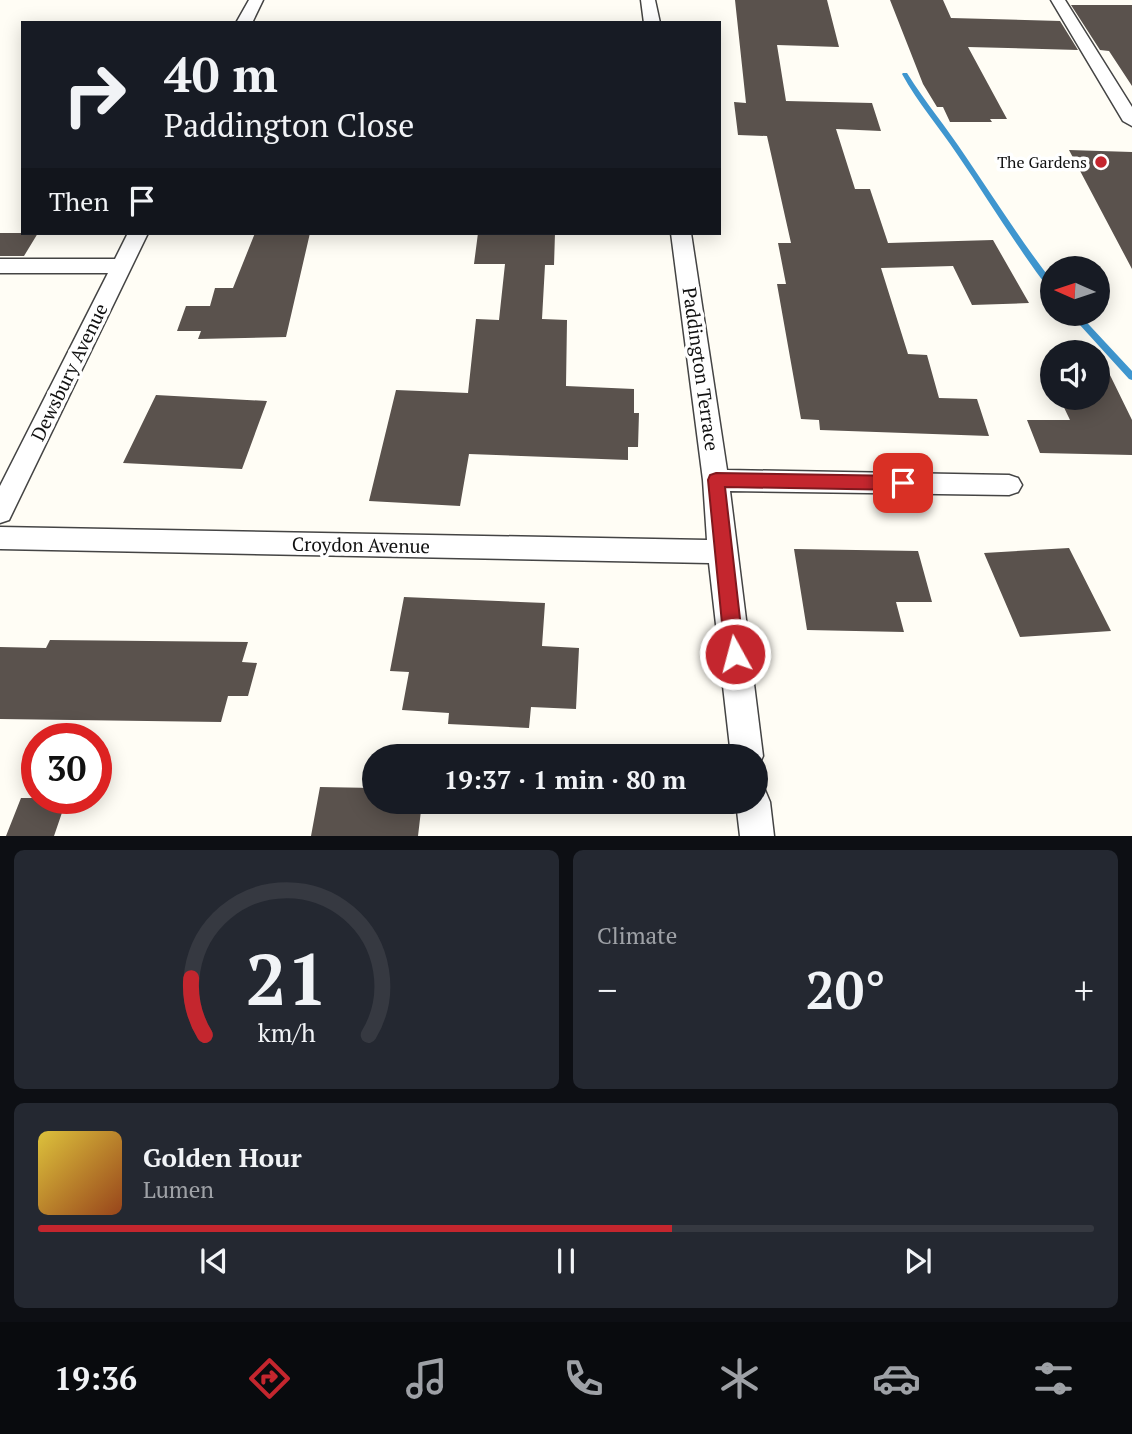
<!DOCTYPE html>
<meta charset="utf-8">
<style>
:root{--surface:#171b24;--page:#242831;--text:#f1f3f6;--muted:#9ea1a6;--line:#363941;--accent:#c4262e}
body{margin:0;font-family:"PT Serif",serif;background:var(--page);color:var(--text);height:100vh;display:flex;flex-direction:column;font-size:26px;white-space:nowrap}
*{box-sizing:border-box;margin:0}
p{font-size:23px;color:var(--muted)}
.icon{flex:none;width:38px;height:38px;fill:none;stroke:currentColor;stroke-width:2;stroke-linecap:round;stroke-linejoin:round}
.map{position:relative;height:836px;overflow:hidden}
.drawer{display:flex;flex-direction:column;gap:14px;padding:14px;background:#0d0f14;flex:1}
.drawer>*{flex:none}
.top-card{position:absolute;left:21px;top:21px;width:700px;height:214px;border-radius:0px;box-shadow:0 4px 18px #0003;background:#171b24;color:var(--text);overflow:hidden}
.needle{width:46px;rotate:273deg}
.controls{position:absolute;left:1040px;top:256px;display:grid;gap:14px}
.controls a{display:grid;place-items:center;width:70px;height:70px;border-radius:50%;background:var(--surface);box-shadow:0 4px 18px #0003;font-size:35px}
.speed{position:absolute;left:21px;top:723px;display:flex;gap:14px;font-size:35px;font-weight:700;text-align:center}
.speed>*{display:grid;place-content:center;width:91px;height:91px;border-radius:50%;background:var(--surface);box-shadow:0 4px 18px #0003;line-height:1}
.speed .limit{border:10px solid #d22;background:#fff;color:#111}
.pin{position:absolute;display:grid;place-items:center;width:60px;height:60px;color:#fff;margin:-30px;border-radius:14px;box-shadow:0 4px 10px #0006}
.me{position:absolute;width:77px;margin:-38px;rotate:353deg;stroke-linejoin:round;filter:drop-shadow(0 0 5px #0008)}
.turn{display:flex;align-items:center;gap:24px;height:147px;padding:0 28px;font-size:32px}
.turn .icon{width:91px;height:91px;stroke-width:2.5}
.turn b{display:block;font-size:49px;line-height:60px}
.then{display:flex;align-items:center;height:66px;padding:0 28px;background:#0003;gap:14px;font-size:26px}
.big{font-size:52px;font-weight:700;line-height:1.1}
.drawer .widget{flex:1;display:flex;flex-direction:column;justify-content:center;gap:10px;min-width:0;padding:0 24px;border-radius:10px;background:var(--page)}
.drawer .dial{align-items:center;gap:0}
.dial svg{height:182px;overflow:visible;fill:none;stroke:var(--line);stroke-width:7;stroke-linecap:round;text-anchor:middle}
.dial text{fill:var(--text);stroke:none}
.song{display:flex;align-items:center;gap:21px}
.cover{width:84px;height:84px;border-radius:10px;background:linear-gradient(135deg,hsl(50 70% 55%),hsl(20 70% 35%))}
.played{height:7px;border-radius:4px;background:linear-gradient(90deg,var(--accent) 60%,var(--line) 60%)}
.keys{display:flex;justify-content:space-around;direction:ltr}
.heat{display:flex;justify-content:space-between;align-items:center;font-size:38px;direction:ltr}
.drawer .tiles{flex:1;display:grid;gap:14px;grid-template-columns:1fr 1fr}
.widget:last-child{grid-column:span 2}
.trip{position:absolute;left:362px;top:744px;width:406px;height:70px;border-radius:35px;background:var(--surface);box-shadow:0 4px 18px #0003;font-weight:700;line-height:70px;text-align:center}
.dock{display:flex;height:112px;justify-content:space-around;align-items:center;background:#090b0e;color:var(--muted)}
.dock .icon{width:49px;height:49px}
.dock .selected{color:var(--accent)}
.dock b{font-size:32px;color:var(--text)}
.map>svg:first-child{display:block}
.lines{fill:none;stroke-linecap:round;stroke-linejoin:round}
.stream{fill:#3f96cf;fill-rule:evenodd}
.building{fill:#5a524d}
.minor-casing{stroke:#444;stroke-width:3}
.minor{fill:#fff;fill-rule:evenodd}
.route{fill:#c4262e;stroke:#7f191e;stroke-width:2}
.poi-dot{fill:#c4262e;stroke:#fff;stroke-width:2.5}
.labels{text-anchor:middle;stroke-width:7;stroke-linejoin:round;paint-order:stroke}
.far-poi-label{font-size:16px;fill:#111;stroke:#fff;text-anchor:end}
.street-label{font-size:19px;fill:#111;stroke:#fff}
</style>
<div class="map">
<svg width="1132" height="836" viewBox="0 0 1132 836">
<rect width="100%" height="100%" fill="#fffdf5"/>
<g class="lines">
<path class="stream" d="M903,73H907C925,102 947,128 966,157C994,198 1021,241 1052,281V290L1049,289C1016,246 988,199 957,154C939,127 918,103 902,74Z
M1069,313H1078L1132,371V380L1129,379Z"/>
</g>
<path class="building" d="M735,0H827L839,47L777,45L786,101L872,103L881,131L836,129L855,189H870L888,243L993,240L1029,303L972,305L953,266L881,268L908,354L927,355L939,398L977,399L989,436L820,430L819,420L801,419L777,284H786L778,243H791L767,136L738,135L734,102L746,103Z
M890,0H943L951,18L1060,21L1078,50L968,47L1007,119H990L992,122H950L943,107H937L923,84Z
M1071,5H1132V86L1109,51L1100,50Z
M1069,150L1132,152V269Z
M0,233H38L24,256H0Z
M255,233H310L286,337L198,339L201,331H177L186,306H210L215,288H233Z
M478,233H555L554,265H545L542,319L567,320L566,386L634,389V413H639L638,447H628V460L469,454L460,506L369,501L396,390L468,393L476,319L499,320L505,264H474Z
M1097,373H1109L1132,420V455L1040,453L1027,420H1070L1059,397H1097Z
M156,395L267,401L242,469L123,463Z
M1069,548L1111,631L1020,637L984,553Z
M794,549L918,551L932,602H896L904,632L807,630Z
M404,597L545,603L542,646L579,648L576,709L531,707L529,728L448,724L449,713L402,710L409,672L390,671Z
M50,640L248,642L242,662L257,663L248,696H228L221,722L0,719V647L46,648Z
M320,787L374,788V802H422L418,836H311Z
M21,798H67L54,836H6Z"/>
<g class="lines">
<defs>
<path id="minor" d="M249,0H263L252,23H236Z
M641,0H655L660,23H644Z
M1051,0H1065L1132,107V126L1123,121Z
M128,233H148L9,520L0,523V486L108,273H0V259H115Z
M671,233H691L727,470L1009,475L1018,478L1022,485L1018,492L1009,495L730,491L763,756L758,767L756,768V756H731L709,563L0,549V527L707,540L703,480Z
M756,787L765,790L770,802L774,836H740L736,802H756Z"/>
</defs>
<use href="#minor" class="minor-casing"/>
<use href="#minor" class="minor"/>
</g>
<path class="route" d="M716,473L903,476L909,478L911,483L909,488L903,490L725,487L744,654L742,661L735,663L728,661L725,654L708,480L710,475Z"/>
<circle class="poi-dot" cx="1101" cy="162" r="7"/>
<g class="labels">
<g class="far-poi-label">
<text x="1087" y="168">The Gardens</text>
</g>
<g class="street-label">
<text transform="translate(701 369) rotate(82)" y="7">Paddington Terrace</text>
<text transform="translate(69 372) rotate(-64)" y="7">Dewsbury Avenue</text>
<text transform="translate(361 545) rotate(1)" y="7">Croydon Avenue</text>
</g>
</g>
</svg>
<div class="controls">
<a><svg class="needle" viewBox="-14 -14 28 28"><path d="M0-13l5 13h-10z" fill="#e53935"/><path d="M0 13l5-13h-10z" fill="#9ea1a6"/></svg></a>
<a><svg class="icon" aria-label="sound" viewBox="0 0 24 24"><path d="M4 9h4l5-4v14l-5-4H4zM17 9q2 3 0 6"/></svg></a>
</div>
<div class="speed"><div class="limit">30</div></div>
<div class="pin" style="left:903px;top:483px;background:#d93025"><svg class="icon" aria-label="arrive" viewBox="0 0 24 24"><path d="M6 21V4h12l-3 4 3 4H6"/></svg></div>
<svg class="me" style="left:735px;top:654px" viewBox="-20 -20 40 40"><circle r="17" fill="#c4262e" stroke="#fff" stroke-width="3"/><path d="M0-11L8 9 0 5-8 9z" fill="#fff"/></svg>
<div class="trip">19:37 · 1 min · 80 m</div>
<div class="top-card">
<div class="turn"><svg class="icon" aria-label="right" viewBox="0 0 24 24"><path d="M7 20v-9h11M14 6l5 5-5 5"/></svg><div><b>40 m</b>Paddington Close</div></div>
<div class="then">Then<svg class="icon" aria-label="arrive" viewBox="0 0 24 24"><path d="M6 21V4h12l-3 4 3 4H6"/></svg></div>
</div>
</div>
<section class="drawer">
<div class="tiles">
<div class="widget dial"><svg viewBox="0 0 100 80">
<path d="M14 69A42 42 0 1 1 86 69"/>
<path d="M14 69A42 42 0 0 1 8 44" stroke="#c4262e"/>
<text x="50" y="56" font-size="32" font-weight="700">21</text>
<text x="50" y="72" font-size="11">km/h</text>
</svg></div>
<div class="widget"><p>Climate</p>
<div class="heat"><a>−</a><b class="big">20°</b><a>+</a></div>
</div>
<div class="widget">
<div class="song"><i class="cover"></i><div><b>Golden Hour</b><p>Lumen</p></div></div>
<div class="played"></div>
<div class="keys"><svg class="icon" aria-label="previous" viewBox="0 0 24 24"><path d="M18 5L8 12l10 7zM5 5v14"/></svg><svg class="icon" aria-label="pause" viewBox="0 0 24 24"><path d="M8 5v14M16 5v14"/></svg><svg class="icon" aria-label="next" viewBox="0 0 24 24"><path d="M6 5l10 7-10 7zM19 5v14"/></svg></div>
</div>
</div>
</section>
<nav class="dock">
<b>19:36</b>
<svg class="icon selected" aria-label="directions" viewBox="0 0 24 24"><path d="M12 3l9 9-9 9-9-9zM9 14v-3h6M13 9l2 2-2 2"/></svg>
<svg class="icon" aria-label="music" viewBox="0 0 24 24"><path d="M9 18V5l10-2v13"/><circle cx="6" cy="18" r="3"/><circle cx="16" cy="16" r="3"/></svg>
<svg class="icon" aria-label="phone" viewBox="0 0 24 24"><path d="M5 4h4l2 5-3 2q2 4 5 5l2-3 5 2v4C11 20 4 13 5 4z"/></svg>
<svg class="icon" aria-label="climate" viewBox="0 0 24 24"><path d="M12 3v18M4 7l16 10M4 17L20 7"/></svg>
<svg class="icon" aria-label="car" viewBox="0 0 24 24"><path d="M5 17H2v-5l4-1 3-4h7l3 4 3 1v5h-3M9 17h6M6 11h13"/><circle cx="7" cy="17" r="2"/><circle cx="17" cy="17" r="2"/></svg>
<svg class="icon" aria-label="filters" viewBox="0 0 24 24"><path d="M4 7h16M4 17h16"/><circle cx="9" cy="7" r="2"/><circle cx="15" cy="17" r="2"/></svg>
</nav>
